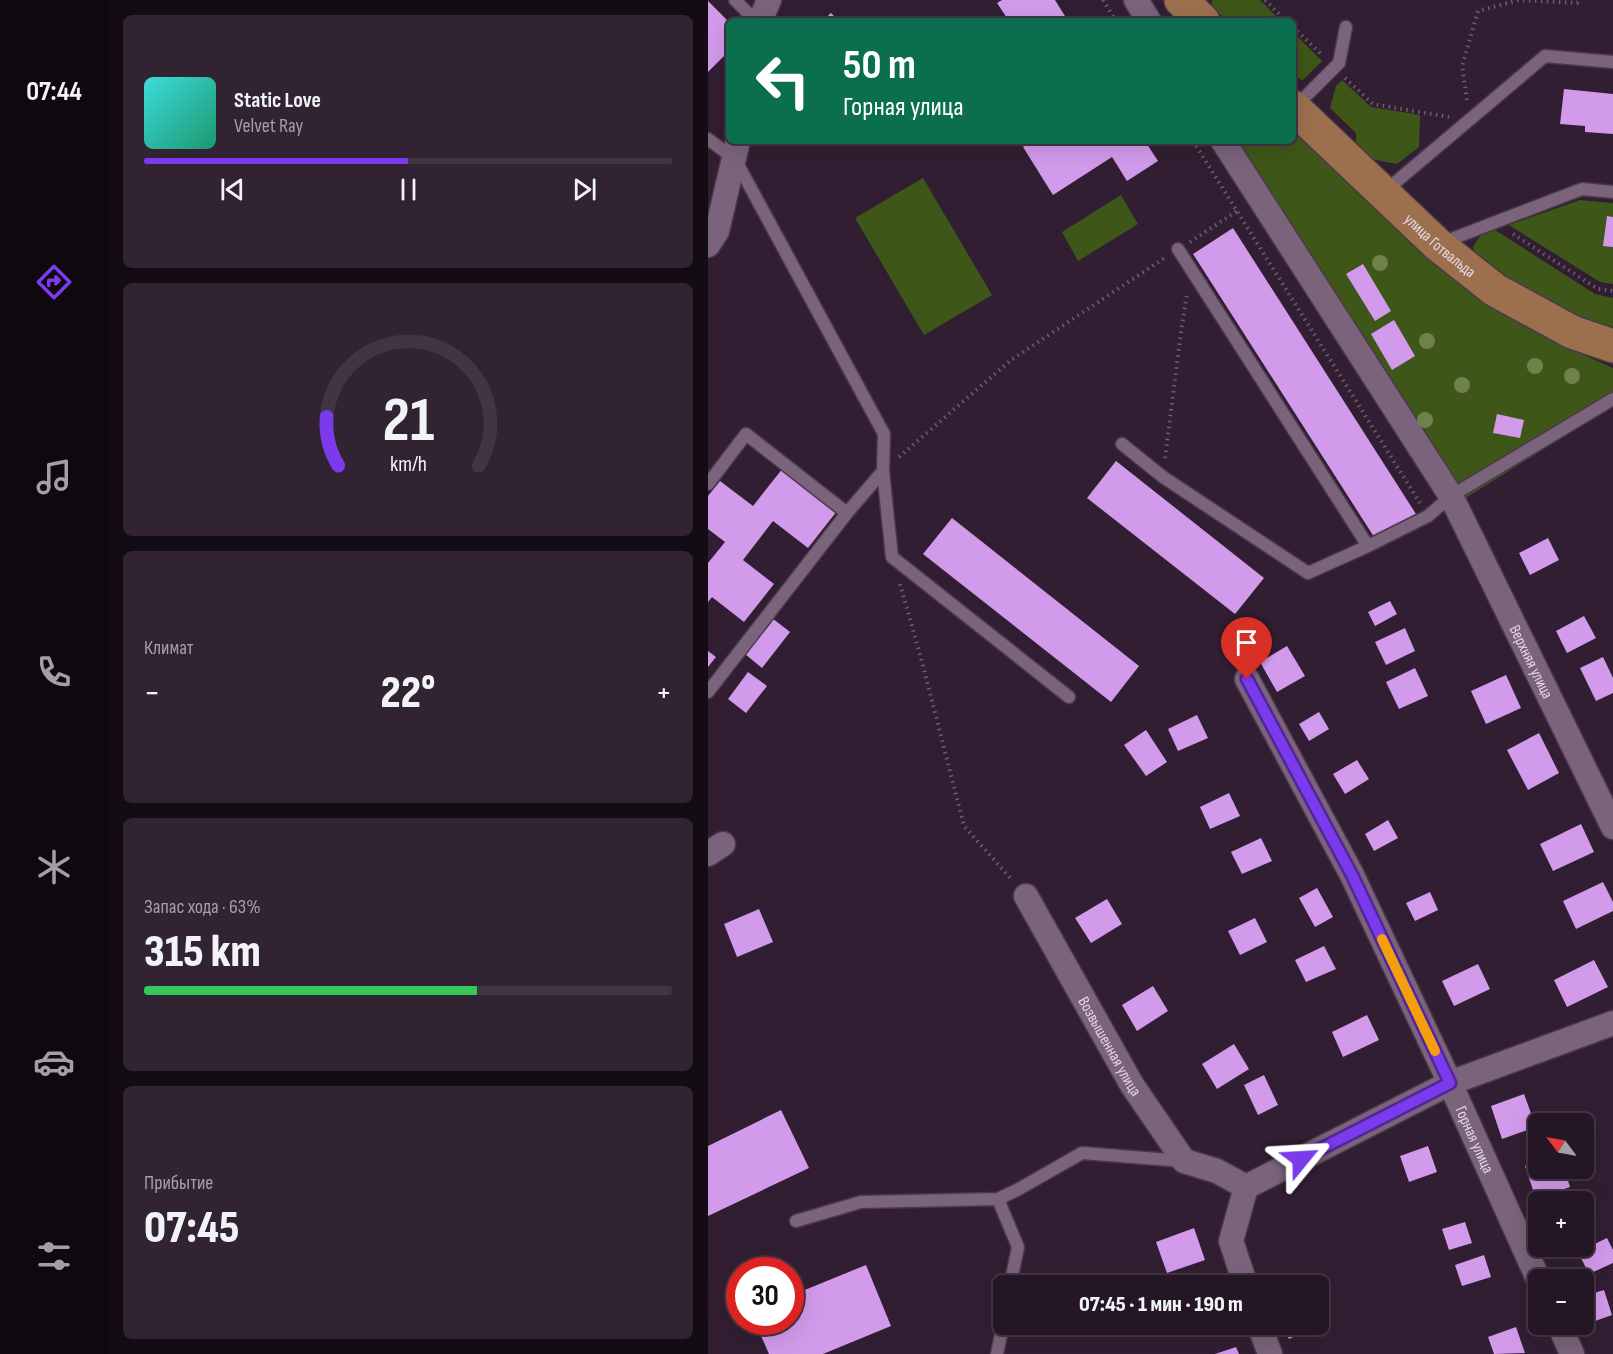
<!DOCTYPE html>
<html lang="ru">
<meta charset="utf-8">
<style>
:root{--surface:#251626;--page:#312332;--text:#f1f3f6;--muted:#a39fa7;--line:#423543;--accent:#7c3aed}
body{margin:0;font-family:"Sofia Sans Condensed",sans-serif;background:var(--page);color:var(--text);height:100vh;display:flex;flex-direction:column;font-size:22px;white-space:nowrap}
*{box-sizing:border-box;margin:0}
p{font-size:20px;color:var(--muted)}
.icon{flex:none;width:33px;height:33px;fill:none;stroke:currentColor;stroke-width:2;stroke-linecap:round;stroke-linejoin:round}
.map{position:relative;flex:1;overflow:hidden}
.details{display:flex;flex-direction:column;gap:15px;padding:15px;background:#140c15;width:600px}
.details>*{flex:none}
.top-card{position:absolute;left:18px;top:18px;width:570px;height:126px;border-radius:9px;box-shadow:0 6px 24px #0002,0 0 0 2px var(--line);background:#0b6e4f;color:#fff;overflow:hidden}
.needle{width:39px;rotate:302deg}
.fabs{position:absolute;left:820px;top:1113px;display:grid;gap:12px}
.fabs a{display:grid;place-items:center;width:66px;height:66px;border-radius:9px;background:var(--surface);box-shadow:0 6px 24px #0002,0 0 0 2px var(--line);font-size:30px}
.speed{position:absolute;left:18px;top:1257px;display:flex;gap:12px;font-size:30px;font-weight:700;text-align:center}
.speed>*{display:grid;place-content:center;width:78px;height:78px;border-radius:50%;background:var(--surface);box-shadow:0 6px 24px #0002,0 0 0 2px var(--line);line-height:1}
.speed .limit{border:9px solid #d22;background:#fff;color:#111}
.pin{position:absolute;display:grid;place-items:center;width:51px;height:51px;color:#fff;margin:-62px -26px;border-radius:50% 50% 50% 0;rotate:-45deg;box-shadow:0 0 6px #0007}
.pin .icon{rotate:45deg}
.me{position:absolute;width:66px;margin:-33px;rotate:63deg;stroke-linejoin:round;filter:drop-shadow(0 0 4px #0008)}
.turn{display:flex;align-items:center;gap:21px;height:126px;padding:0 18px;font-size:27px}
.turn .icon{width:78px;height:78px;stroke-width:2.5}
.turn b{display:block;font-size:42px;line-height:51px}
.big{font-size:45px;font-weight:800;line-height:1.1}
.details .widget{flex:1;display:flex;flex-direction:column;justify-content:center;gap:9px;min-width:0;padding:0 21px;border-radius:9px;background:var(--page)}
.details .dial{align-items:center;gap:0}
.dial svg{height:156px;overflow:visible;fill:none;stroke:var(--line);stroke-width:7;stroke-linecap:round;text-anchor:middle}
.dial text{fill:var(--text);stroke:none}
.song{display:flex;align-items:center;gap:18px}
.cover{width:72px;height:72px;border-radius:9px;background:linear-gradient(135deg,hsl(180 70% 55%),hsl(160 70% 35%))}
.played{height:6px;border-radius:3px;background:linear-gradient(90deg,var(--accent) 50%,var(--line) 50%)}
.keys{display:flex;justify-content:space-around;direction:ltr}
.heat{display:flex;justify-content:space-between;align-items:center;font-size:33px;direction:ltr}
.charge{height:9px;border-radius:4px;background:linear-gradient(90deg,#34c759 63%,var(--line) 0)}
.trip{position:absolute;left:285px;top:1275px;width:336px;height:60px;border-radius:9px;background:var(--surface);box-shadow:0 6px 24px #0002,0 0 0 2px var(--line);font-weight:800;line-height:60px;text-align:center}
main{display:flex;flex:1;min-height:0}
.tab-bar{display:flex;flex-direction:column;width:108px;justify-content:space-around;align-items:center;background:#0f090f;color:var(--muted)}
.tab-bar .icon{width:42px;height:42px}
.tab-bar .on{color:var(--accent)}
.tab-bar b{font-size:27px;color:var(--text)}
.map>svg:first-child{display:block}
.green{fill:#3e5718}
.building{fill:#d29aeb}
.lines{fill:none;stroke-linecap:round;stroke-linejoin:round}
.lane-casing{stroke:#49394b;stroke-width:15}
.street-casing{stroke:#49394b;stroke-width:27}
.primary-casing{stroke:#49394b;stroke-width:36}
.path{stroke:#6e5d6f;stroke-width:4;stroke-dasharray:1.5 4.5;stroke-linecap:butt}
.lane{stroke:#7a637b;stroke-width:12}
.street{stroke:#7a637b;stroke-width:24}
.primary{stroke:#9c704d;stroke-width:33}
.tree{fill:#6f824b}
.route-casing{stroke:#51269a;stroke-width:15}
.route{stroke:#7c3aed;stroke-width:10}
.slow{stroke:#f59e0b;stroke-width:10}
.labels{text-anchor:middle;stroke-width:6;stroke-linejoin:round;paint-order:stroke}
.street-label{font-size:16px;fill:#e4d7e5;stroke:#140b14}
</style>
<main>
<nav class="tab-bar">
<b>07:44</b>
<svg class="icon on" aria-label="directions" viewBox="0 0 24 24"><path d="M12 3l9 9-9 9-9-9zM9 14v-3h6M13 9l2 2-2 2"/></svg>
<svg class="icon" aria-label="music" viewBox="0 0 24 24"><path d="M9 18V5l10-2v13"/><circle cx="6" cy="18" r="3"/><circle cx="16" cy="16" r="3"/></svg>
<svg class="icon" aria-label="phone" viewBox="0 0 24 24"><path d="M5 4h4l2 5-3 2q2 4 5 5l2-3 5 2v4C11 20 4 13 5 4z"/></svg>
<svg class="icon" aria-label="climate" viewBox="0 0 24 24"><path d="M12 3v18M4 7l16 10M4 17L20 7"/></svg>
<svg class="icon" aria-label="car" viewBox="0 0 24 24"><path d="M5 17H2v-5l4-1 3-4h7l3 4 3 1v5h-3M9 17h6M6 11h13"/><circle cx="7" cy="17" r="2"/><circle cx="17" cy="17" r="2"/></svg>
<svg class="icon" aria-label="filters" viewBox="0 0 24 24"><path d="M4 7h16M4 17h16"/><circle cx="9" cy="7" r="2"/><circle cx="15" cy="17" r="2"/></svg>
</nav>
<section class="details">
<div class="widget">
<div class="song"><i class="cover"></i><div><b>Static Love</b><p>Velvet Ray</p></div></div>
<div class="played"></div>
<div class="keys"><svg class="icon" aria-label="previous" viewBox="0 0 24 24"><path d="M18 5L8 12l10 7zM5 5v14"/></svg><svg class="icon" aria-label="pause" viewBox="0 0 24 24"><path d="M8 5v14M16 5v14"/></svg><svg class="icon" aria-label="next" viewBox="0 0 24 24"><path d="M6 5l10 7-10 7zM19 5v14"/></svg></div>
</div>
<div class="widget dial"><svg viewBox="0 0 100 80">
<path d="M14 69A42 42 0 1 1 86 69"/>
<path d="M14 69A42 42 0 0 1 8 44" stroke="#7c3aed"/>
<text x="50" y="56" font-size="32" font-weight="700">21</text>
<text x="50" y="72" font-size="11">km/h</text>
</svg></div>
<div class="widget"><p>Климат</p>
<div class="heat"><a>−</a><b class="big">22°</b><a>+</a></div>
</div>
<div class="widget"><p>Запас хода · 63%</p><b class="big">315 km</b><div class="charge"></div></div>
<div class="widget"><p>Прибытие</p><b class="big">07:45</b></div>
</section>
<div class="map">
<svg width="905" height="1354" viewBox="0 0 905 1354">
<rect width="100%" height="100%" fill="#311e32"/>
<path class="green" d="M504,0H552L573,21H519L504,7Z
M585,32L614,61L594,81L585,72Z
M634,80L663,107L712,115L711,147L689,164L662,159L648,146V133L622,108L628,86Z
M585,131L718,256L858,347L905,368V406L756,499L526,141H585Z
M215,178L284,295L216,335L147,218Z
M413,195L430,224L370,261L354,232Z
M872,200L905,203V284L892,282L801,225Z
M787,230L887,294L905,298V329L872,319L796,279L769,259L765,247L773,235Z"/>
<path class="building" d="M294,0H347L360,21H301L289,3Z
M0,1L21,22V51L0,72Z
M123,13L131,21H114Z
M856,89L905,94V134L877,132V126L852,124Z
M324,141H437L450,161L419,181L404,157L345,195L315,147Z
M899,216L905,217V247L895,246Z
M525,228L708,514L668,540L485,254Z
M655,264L683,311L667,321L638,274Z
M686,320L707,356L684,370L663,334Z
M789,414L816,420L812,438L785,433Z
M408,461L556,578L527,614L379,498Z
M75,468L129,511L100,548L65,521L35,560L66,584L36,622L4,597L0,602V563L17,542L0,529V496L12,481L45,506Z
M244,518L431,666L403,702L215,554Z
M840,538L851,560L822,575L811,553Z
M682,601L689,614L667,626L660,612Z
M876,616L888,638L859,653L848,631Z
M64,618L82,632L54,668L37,654Z
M697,628L707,651L678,665L667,642Z
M579,646L597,676L569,692L552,662Z
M0,651L8,657L0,667Z
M895,657L905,678V693L888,701L872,668Z
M707,668L720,696L691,709L678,682Z
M40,672L59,686L38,713L20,699Z
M798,675L813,708L778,724L763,691Z
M611,712L621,729L601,741L591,724Z
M489,715L500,738L470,751L460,729Z
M438,730L459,762L438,776L416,745Z
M831,733L851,773L820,790L799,750Z
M649,760L661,779L637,794L625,774Z
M521,793L532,816L502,829L492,807Z
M680,820L690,838L666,851L657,834Z
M873,824L886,852L845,871L832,844Z
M553,838L564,861L534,874L523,852Z
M895,882L905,902V911L868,929L855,901Z
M609,888L625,917L607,927L591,898Z
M722,892L730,910L707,921L698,903Z
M399,899L414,924L383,943L367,918Z
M51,909L65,942L29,957L16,924Z
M547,918L559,942L532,955L520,931Z
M616,946L628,969L598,982L587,960Z
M886,960L900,987L859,1007L846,980Z
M770,964L782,989L746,1006L734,981Z
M445,986L460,1011L429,1031L414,1005Z
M659,1015L671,1040L635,1057L624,1032Z
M526,1044L541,1069L509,1089L494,1064Z
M556,1075L570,1105L550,1115L536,1085Z
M816,1094L828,1127L794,1139L783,1106Z
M73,1110L101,1168L0,1216V1146Z
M720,1146L729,1172L701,1182L692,1156Z
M831,1161V1168H856L862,1187L828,1199L817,1166Z
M757,1222L764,1243L741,1250L734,1229Z
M486,1228L497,1260L459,1273L448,1242Z
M899,1238L905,1250V1263L881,1274L870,1252Z
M776,1255L783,1277L754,1286L747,1265Z
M158,1265L183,1326L115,1354H61L47,1322H82V1296Z
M896,1290L904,1315L876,1325V1296Z
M610,1299L620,1321L581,1339L574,1324H610Z
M474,1324H496L478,1333Z
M808,1327L817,1353L786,1354L780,1337Z
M528,1347L531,1354H507Z"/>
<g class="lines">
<defs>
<path id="lane" d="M27,0L48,21
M587,107L631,63L638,27
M0,139L27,159L176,434L175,471L184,557L361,697
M676,192L837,56L905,62
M733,243L874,189L905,192
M470,249L660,546
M414,444L455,477L600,573L660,546L720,516L743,496L905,399
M0,484L38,434L139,513
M0,692L139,513L175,471
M290,1199L310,1247L302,1286
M88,1221L153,1202L290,1199L309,1190L374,1153L475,1161
M289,1354L296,1320"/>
<g id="street">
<path d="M428,0L441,21"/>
<path d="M52,21L61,0"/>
<path id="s1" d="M515,141L743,496L905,827"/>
<path d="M0,245L9,231L30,141"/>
<path id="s2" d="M539,679L644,875L742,1083L831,1281"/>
<path d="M0,854L15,844"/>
<path id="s3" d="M318,896L424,1085L476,1161L509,1171L538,1187L742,1083L905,1023"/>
<path d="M538,1187L523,1241L538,1286"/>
<path d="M551,1324L562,1354"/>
<path d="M851,1324L864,1354"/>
</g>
<g id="primary">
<path d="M473,0L495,21"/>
<path id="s4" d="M585,107L729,244L787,290L864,332L905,346"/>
</g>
</defs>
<use href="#lane" class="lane-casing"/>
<use href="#street" class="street-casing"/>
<use href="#primary" class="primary-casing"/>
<path class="path" d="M395,0L408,21
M557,0L578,21
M585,27L615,56
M637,78L665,104L741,117
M759,100L754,66L770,11L811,0L869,3L873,0
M485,141L712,503
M805,234L890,289L905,291
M482,242L529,211
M191,457L303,360L458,257
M457,458L473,332L479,293
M192,584L213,658L256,826L304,880"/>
<use href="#lane" class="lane"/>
<use href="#street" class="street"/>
<use href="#primary" class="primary"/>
</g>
<g class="tree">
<circle cx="672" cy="263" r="8"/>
<circle cx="719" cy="341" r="8"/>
<circle cx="827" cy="366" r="8"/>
<circle cx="864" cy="376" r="8"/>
<circle cx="754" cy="385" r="8"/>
<circle cx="717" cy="420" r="8"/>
</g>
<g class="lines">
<defs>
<path id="route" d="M539,679L644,875L742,1083L593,1159"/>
</defs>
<use href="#route" class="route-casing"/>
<use href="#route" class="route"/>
<path class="slow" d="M674,939L727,1051"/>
</g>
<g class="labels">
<g class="street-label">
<text dy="6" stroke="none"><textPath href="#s4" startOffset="202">улица Готвальда</textPath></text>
<text dy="6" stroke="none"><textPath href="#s1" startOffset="606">Верхняя улица</textPath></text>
<text dy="6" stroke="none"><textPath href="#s3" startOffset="172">Возвышенная улица</textPath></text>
<text dy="6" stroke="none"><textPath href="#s2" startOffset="514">Горная улица</textPath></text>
</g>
</g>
</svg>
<div class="fabs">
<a><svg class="needle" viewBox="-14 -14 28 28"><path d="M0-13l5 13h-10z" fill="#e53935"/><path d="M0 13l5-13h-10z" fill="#a39fa7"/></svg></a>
<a>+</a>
<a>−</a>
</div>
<div class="speed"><div class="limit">30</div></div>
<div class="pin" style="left:539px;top:679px;background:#d93025"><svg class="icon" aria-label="arrive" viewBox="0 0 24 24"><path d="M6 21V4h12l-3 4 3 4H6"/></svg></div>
<svg class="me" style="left:593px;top:1159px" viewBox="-20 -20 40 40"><path d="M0-17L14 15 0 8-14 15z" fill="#7c3aed" stroke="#fff" stroke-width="4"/></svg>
<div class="trip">07:45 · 1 мин · 190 m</div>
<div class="top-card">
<div class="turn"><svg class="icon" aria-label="left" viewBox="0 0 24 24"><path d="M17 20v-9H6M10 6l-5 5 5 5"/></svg><div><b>50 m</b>Горная улица</div></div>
</div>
</div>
</main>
